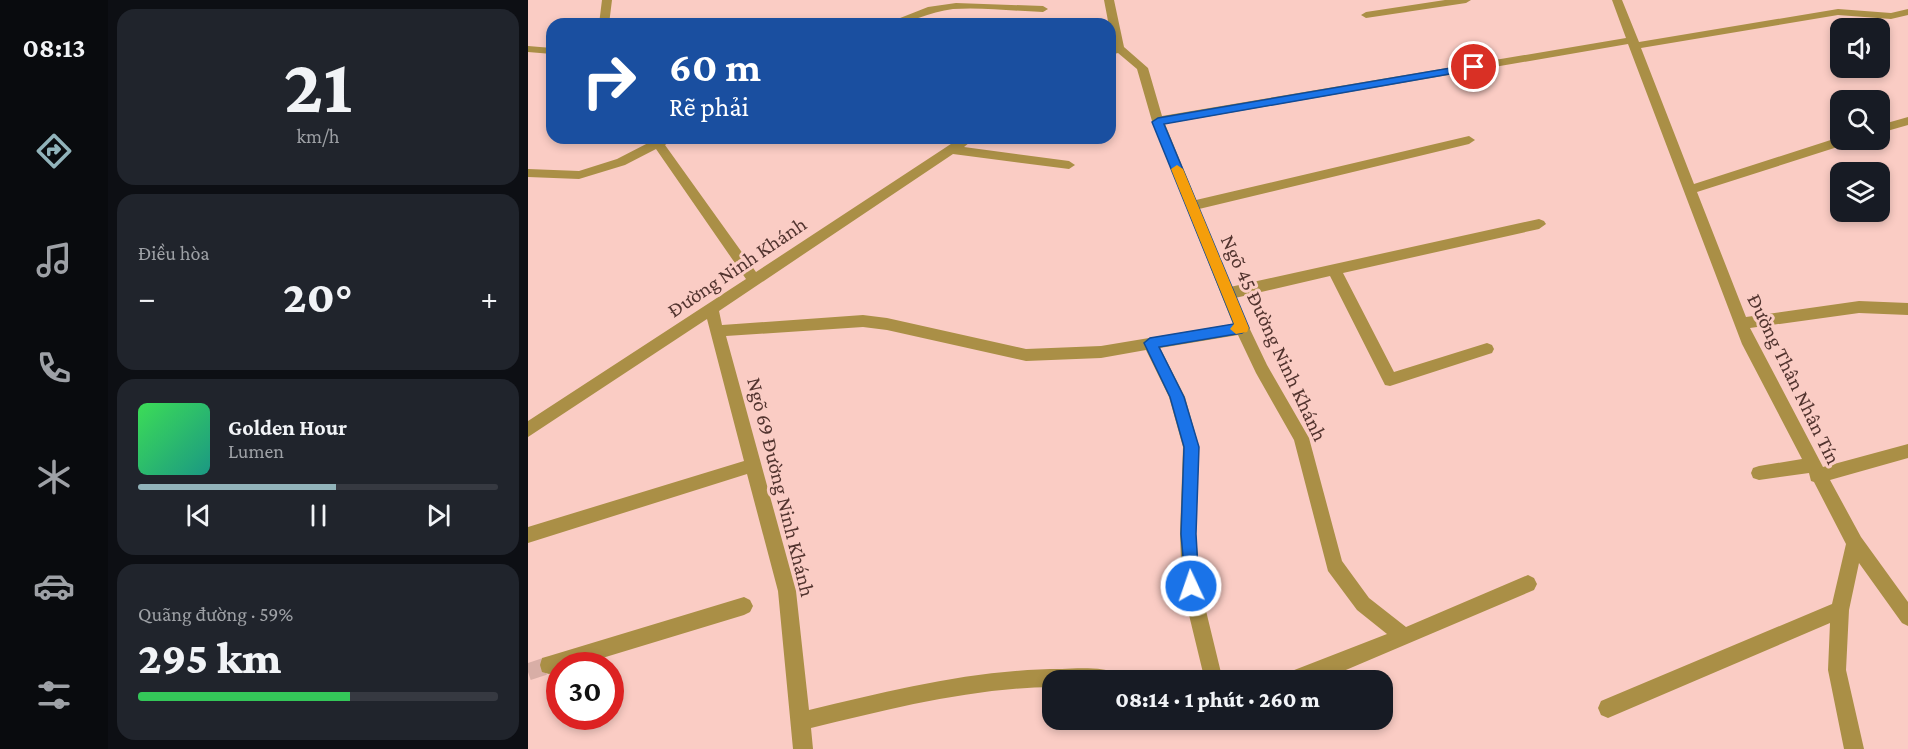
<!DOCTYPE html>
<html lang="vi">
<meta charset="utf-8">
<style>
:root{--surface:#171b24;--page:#20242c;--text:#f1f3f6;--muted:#9ea1a6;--line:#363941;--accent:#91b3ba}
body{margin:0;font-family:"Crimson Pro",serif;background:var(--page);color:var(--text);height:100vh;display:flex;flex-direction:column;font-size:22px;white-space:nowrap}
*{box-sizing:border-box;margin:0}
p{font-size:20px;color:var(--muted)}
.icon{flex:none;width:33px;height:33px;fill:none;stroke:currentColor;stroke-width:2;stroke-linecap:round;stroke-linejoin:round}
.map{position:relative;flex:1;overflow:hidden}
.details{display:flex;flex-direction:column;gap:9px;padding:9px;background:#0d0f14;width:420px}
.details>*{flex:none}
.banner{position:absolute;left:18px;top:18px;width:570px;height:126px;border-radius:18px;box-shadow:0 3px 9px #0003;background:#1a4fa0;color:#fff;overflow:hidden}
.tools{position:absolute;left:1302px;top:18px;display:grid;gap:12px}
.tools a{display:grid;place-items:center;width:60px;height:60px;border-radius:12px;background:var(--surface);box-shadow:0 3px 9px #0003;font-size:30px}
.speed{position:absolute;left:18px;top:652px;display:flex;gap:12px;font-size:30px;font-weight:700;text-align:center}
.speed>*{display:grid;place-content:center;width:78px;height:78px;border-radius:50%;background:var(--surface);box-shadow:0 3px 9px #0003;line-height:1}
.speed .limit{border:9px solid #d22;background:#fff;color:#111}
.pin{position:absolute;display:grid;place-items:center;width:51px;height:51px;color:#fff;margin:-26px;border:3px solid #fff;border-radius:50%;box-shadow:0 2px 6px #0007}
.me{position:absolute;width:66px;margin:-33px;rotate:357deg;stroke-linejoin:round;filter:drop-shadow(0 0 4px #0008)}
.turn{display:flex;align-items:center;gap:21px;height:126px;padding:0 24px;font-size:27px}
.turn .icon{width:78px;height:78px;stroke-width:2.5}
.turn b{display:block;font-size:42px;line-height:51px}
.big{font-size:45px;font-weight:800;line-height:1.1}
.details .tile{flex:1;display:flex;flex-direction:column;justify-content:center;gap:9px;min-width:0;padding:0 21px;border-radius:18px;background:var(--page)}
.details .dial{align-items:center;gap:0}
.dial b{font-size:78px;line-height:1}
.song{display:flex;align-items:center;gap:18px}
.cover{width:72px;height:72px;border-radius:9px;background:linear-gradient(135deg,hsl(130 70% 55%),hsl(170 70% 35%))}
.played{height:6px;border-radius:3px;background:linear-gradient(90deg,var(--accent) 55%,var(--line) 55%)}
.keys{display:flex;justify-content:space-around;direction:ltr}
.heat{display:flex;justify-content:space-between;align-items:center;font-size:33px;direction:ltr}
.charge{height:9px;border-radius:4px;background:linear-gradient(90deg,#34c759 59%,var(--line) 0)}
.trip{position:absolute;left:514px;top:670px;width:351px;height:60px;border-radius:18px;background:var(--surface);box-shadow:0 3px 9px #0003;font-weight:800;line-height:60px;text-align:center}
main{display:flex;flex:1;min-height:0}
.dock{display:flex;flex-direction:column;width:108px;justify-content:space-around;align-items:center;background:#090b0e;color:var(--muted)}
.dock .icon{width:42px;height:42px}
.dock .on{color:var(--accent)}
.dock b{font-size:27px;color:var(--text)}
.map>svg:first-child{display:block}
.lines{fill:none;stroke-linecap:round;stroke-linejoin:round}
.minor-tunnel{stroke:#d8aea6;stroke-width:17;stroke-dasharray:17 9;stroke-linecap:butt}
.minor{fill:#aa8f46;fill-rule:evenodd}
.route{fill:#1a73e8;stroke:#114b97;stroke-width:1.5}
.slow{fill:#f59e0b}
.labels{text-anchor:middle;stroke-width:6;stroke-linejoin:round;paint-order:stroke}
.street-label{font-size:21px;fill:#52342f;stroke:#faccc4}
</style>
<main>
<nav class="dock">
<b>08:13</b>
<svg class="icon on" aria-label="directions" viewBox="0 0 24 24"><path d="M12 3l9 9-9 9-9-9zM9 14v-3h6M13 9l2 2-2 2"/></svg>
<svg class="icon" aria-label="music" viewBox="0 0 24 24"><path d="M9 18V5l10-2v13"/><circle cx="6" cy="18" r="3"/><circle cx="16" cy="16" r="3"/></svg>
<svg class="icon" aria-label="phone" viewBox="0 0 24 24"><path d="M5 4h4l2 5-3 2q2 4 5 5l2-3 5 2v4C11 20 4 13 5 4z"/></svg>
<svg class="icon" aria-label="climate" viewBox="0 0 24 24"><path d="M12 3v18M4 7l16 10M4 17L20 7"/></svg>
<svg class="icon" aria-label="car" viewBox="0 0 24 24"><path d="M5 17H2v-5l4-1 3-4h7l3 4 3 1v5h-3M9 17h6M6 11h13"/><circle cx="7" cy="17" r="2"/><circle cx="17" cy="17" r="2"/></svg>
<svg class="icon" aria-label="filters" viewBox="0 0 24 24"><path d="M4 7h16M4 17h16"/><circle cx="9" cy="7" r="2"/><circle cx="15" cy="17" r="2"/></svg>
</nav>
<section class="details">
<div class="tile dial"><b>21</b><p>km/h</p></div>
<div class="tile"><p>Điều hòa</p>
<div class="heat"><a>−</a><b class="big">20°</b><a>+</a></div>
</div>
<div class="tile">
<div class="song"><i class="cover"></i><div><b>Golden Hour</b><p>Lumen</p></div></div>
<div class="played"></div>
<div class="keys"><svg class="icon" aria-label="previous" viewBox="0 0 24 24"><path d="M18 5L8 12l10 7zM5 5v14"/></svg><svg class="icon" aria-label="pause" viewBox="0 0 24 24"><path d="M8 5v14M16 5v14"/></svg><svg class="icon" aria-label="next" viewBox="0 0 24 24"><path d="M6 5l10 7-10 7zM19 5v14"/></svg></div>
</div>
<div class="tile"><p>Quãng đường · 59%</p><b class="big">295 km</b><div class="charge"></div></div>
</section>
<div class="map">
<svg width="1380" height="749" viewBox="0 0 1380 749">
<rect width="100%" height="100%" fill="#faccc4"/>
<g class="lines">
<path class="minor-tunnel" d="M0,672L21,665"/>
<path class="minor" d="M74,0H84L81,24H71Z
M576,0H586L596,47L620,68L634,116L1098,38L1084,0H1094L1111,42L1310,9L1363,13L1380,9V15L1363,19L1310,15L1113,48L1166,184L1312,137V140H1324L1322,143L1169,192L1218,317L1331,301L1380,303V315L1331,313L1222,328L1295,467L1380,444V458L1302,480L1333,537L1380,602V626L1374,623L1331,563L1321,610L1318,670L1336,749H1316L1300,670L1302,623L1080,718L1073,715L1070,708L1073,701L1304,604L1318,544L1286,482L1283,481L1281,473L1231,480L1225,478L1223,473L1225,468L1231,466L1274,459L1214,344L1100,44L637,124L668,200L941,136L947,140L941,144L671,209L702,287L1011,219L1016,221L1018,224L1011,229L815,273L866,372L959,343L964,345L966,349L964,353L862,386L857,385L802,276L707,298L739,365L781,438L814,561L841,598L878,627L1000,575L1006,578L1009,584L1006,590L799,678L791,681H754L756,674L859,634L829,610L800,571L766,440L728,373L710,335L632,348L657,397L671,447L668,534L672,586L695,681H677L654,586L652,534L655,447L641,397L618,350L573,358L498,361L359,330L335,327L198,336L268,591L281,710C364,690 448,669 534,669C552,668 576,667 593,674L595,681H525V687C443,688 362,709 283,728L285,749H265L250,591L219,474L0,543V527L216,461L179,319L0,437V421L218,279L128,149L97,165L51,179L0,177V169L51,171L89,159L122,142L120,138H146L137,145L228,272L432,138H447L436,147L541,161L547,165L541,169L425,154L191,311L194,325L335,315L359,318L498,349L573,346L705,324L624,121L609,69L590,53L582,55V48L585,47Z
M917,0H943L938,3L838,18L833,15L838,12Z
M428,3L515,6L520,9L515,12C486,11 454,7 425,9C401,12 381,24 357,24L400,7Z
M0,46L24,48V54L0,52Z
M1380,117V125L1352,133V125Z
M216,597L222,600L225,606L222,612L216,615L48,666H32V671L21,674L14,672L12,665L14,658L21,656Z"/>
</g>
<path class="route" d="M946,64L951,67L950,69L636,124L721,328L714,333L631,347L656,397L671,447L668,534L671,586L669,591L663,594L658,591L653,534L656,447L642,397L616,343L622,338L706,324L624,122L630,118Z"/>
<path class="slow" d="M649,165L655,169L721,328L719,332L708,334L702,329L706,324L643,169Z"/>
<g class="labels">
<g class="street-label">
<text transform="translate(209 267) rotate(-34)" y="7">Đường Ninh Khánh</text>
<text transform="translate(746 338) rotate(65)" y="7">Ngõ 45 Đường Ninh Khánh</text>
<text transform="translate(1266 379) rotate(64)" y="7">Đường Thân Nhân Tín</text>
<text transform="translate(253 487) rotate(76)" y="7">Ngõ 69 Đường Ninh Khánh</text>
</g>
</g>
</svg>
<div class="tools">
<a><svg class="icon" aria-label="sound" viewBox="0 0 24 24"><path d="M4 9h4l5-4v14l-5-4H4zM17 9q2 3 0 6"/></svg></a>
<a><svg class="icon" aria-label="search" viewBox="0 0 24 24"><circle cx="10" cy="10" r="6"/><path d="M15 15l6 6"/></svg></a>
<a><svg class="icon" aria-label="layers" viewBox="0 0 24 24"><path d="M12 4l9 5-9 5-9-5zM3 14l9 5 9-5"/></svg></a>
</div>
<div class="speed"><div class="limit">30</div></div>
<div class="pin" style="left:946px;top:67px;background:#d93025"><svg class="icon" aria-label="arrive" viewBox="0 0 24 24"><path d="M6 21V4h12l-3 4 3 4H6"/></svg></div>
<svg class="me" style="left:663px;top:586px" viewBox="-20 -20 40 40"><circle r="17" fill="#1a73e8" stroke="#fff" stroke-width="3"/><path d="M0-11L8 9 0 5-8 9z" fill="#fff"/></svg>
<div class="trip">08:14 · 1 phút · 260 m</div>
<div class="banner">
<div class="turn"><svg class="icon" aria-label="right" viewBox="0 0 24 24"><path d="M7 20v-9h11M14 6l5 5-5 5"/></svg><div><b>60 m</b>Rẽ phải</div></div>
</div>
</div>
</main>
